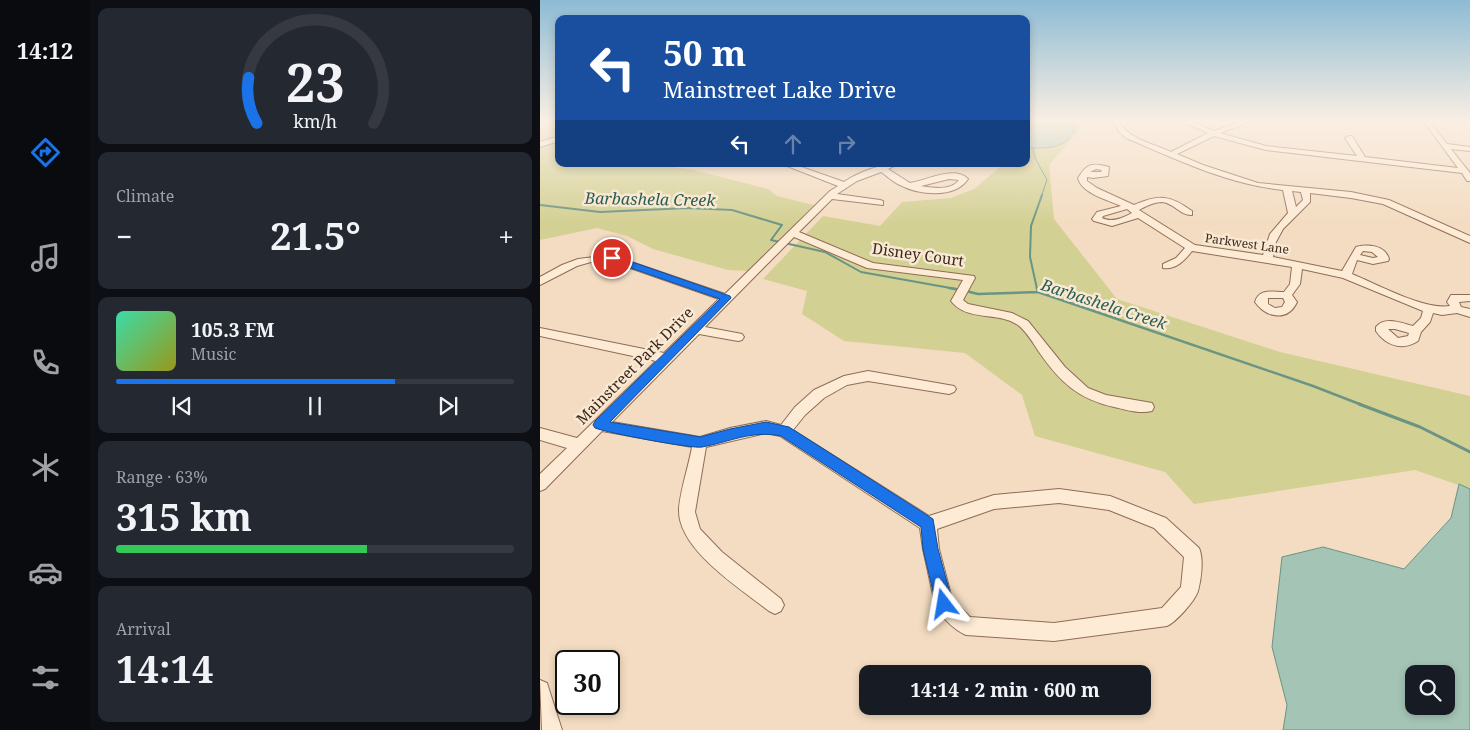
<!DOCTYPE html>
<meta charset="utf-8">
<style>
:root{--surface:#171b24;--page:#242831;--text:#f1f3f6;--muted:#9ea1a6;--line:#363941;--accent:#1a73e8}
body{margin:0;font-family:"Noto Serif",serif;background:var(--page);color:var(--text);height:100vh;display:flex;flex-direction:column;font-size:19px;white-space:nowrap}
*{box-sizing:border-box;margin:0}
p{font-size:16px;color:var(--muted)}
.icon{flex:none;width:28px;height:28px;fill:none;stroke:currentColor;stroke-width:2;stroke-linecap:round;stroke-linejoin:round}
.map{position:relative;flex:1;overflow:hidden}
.details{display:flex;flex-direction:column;gap:8px;padding:8px;background:#0d0f14;width:450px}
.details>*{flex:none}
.top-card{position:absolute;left:15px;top:15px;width:475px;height:152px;border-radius:10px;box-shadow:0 2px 8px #0003;background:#1a4fa0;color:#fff;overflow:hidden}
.fabs{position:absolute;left:865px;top:665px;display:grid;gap:10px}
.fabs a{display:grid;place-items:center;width:50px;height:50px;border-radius:10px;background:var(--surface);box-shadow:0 2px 8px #0003;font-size:25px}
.speed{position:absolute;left:15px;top:650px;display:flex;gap:10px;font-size:25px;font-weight:700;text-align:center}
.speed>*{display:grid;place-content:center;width:65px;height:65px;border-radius:50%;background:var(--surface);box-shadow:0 2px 8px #0003;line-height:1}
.speed .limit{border:2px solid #111;border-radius:8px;background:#fff;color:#111}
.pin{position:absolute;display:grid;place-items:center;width:42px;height:42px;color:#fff;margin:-21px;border:2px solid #fff;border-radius:50%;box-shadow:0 1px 5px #0007}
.me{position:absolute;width:55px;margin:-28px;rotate:346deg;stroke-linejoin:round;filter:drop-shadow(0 0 4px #0008)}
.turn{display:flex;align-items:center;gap:18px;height:105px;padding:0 25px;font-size:22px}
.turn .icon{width:65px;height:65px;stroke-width:2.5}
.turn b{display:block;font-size:35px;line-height:42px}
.lanes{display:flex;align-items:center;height:48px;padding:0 25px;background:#0003;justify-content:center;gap:25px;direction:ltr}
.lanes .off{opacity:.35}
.big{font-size:38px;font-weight:700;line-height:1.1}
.details .widget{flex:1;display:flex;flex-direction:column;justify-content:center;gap:8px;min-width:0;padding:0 18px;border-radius:10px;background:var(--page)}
.details .dial{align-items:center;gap:0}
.dial svg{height:130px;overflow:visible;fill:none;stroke:var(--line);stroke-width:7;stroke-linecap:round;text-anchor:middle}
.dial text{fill:var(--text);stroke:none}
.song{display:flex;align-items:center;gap:15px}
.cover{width:60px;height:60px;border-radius:8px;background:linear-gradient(135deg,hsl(160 70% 55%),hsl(60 70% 35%))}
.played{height:5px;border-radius:2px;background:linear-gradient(90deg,var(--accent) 70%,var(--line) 70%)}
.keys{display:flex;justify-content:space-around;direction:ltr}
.heat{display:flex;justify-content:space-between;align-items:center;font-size:28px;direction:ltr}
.charge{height:8px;border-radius:4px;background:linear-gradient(90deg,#34c759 63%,var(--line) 0)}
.trip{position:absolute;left:319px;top:665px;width:292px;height:50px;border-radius:10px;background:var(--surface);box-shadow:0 2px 8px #0003;font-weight:700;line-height:50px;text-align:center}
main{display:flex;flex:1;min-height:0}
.dock{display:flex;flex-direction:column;width:90px;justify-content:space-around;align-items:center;background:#090b0e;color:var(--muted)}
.dock .icon{width:35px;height:35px}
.dock .selected{color:var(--accent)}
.dock b{font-size:22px;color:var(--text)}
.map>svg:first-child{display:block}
.green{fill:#d3d093}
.water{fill:#a4c5b6;stroke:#6a9483;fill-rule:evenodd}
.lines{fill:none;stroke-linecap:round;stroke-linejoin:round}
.stream-far3{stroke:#6a9483;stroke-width:1}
.stream-far2{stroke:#6a9483;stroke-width:2}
.stream-far1{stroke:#6a9483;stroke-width:2.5}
.stream{stroke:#6a9483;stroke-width:3}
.minor-casing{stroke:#8f6c56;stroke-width:2}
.minor{fill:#fdebd6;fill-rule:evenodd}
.route{fill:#1a73e8;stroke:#114b97}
.labels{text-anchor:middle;stroke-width:5;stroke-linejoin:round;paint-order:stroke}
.far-street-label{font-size:12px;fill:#3d271c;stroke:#f9e8d2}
.street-label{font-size:15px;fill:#3d271c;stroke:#f9e8d2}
.water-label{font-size:16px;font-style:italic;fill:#2a5e53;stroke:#f9e8d2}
</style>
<main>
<nav class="dock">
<b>14:12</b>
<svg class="icon selected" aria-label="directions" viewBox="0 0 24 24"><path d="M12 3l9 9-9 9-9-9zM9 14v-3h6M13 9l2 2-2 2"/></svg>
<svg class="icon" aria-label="music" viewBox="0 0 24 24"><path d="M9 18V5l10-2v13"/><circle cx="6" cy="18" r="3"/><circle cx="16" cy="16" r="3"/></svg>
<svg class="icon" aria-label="phone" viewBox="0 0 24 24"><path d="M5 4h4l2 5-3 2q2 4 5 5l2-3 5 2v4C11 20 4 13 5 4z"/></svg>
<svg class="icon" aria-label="climate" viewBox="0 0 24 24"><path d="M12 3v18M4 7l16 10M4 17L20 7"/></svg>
<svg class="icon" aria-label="car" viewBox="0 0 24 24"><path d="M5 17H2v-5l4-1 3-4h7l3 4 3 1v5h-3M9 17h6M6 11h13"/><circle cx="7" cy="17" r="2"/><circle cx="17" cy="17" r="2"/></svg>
<svg class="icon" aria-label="filters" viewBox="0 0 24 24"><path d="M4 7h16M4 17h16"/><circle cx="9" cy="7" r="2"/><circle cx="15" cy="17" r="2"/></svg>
</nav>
<section class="details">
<div class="widget dial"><svg viewBox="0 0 100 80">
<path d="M14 69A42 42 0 1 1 86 69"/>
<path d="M14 69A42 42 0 0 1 9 41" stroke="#1a73e8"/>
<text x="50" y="56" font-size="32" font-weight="700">23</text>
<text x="50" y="72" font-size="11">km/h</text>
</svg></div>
<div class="widget"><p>Climate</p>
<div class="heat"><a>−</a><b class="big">21.5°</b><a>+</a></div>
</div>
<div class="widget">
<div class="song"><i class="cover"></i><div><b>105.3 FM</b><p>Music</p></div></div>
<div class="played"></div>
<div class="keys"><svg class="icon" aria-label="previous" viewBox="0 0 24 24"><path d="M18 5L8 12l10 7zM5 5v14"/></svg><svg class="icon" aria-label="pause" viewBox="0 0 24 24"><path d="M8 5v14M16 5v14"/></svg><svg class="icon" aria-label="next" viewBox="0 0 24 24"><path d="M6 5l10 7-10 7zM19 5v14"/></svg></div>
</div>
<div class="widget"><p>Range · 63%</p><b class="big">315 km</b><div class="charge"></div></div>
<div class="widget"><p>Arrival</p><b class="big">14:14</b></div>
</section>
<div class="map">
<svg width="930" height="730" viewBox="0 0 930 730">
<rect width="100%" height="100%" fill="#f3dcc1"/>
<path class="green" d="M486,122H540V130L509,165L514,219L577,299L740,352L930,396V489L875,470L654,504L625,472L495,436L482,395L425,353L304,341L262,314L267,291L223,279L283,216L340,226L362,202L411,198L434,189L459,168L460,164H486Z
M11,124L19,126V164H110L154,170L228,189L237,196L274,205L208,271L188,270L113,249L87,236L57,228L0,240V126Z"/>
<path class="water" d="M486,122H537C530,150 510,148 486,148Z
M919,484L930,489V730H743L747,705L732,647L742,557L783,547L864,569L911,518ZM874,674H906V706H874Z"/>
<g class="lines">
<path class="stream-far3" d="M493,148L495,158L507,180L501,197"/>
<path class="stream-far2" d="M0,205L60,212L148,208L192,210L242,225L231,240L285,252L321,272L416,289
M497,289L490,257L491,226L502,195"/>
<path class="stream-far1" d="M409,288L421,290
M497,288L498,292
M426,291L438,294L498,292L773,386L822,405"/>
<path class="stream" d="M819,404L880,427L930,452"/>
<defs>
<path id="minor" d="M573,122H579C589,139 614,144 631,152L668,133L643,122H652L674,131L700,122H709L680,133L726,146L817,156L805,138L809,136H812L825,157L918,168L884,122H890L907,144L930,147V151L911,149L930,173V181H927L922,173L726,150L674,136L637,154L663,165L718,183L811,192L849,200L930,236V243L843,204L811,198L770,193V202L743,229L736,242L733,257L802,271L816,247C828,244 845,245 849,259L848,261L833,264L817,260L812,274C837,284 883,310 910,306L907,302L911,295H930V301L919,302L921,307L930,309V317L917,313L902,315L893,313L890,322L881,332L878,341C863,351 846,346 836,331V327C845,316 861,323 873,326L881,318L883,311L803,278L762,269L760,284L752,295L757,302C748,322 726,318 715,302C719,288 732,292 744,292L750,284L752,267L652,251C645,260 636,270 623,268V264L636,258L645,248L598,218L572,226L554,221L552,219L557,212L581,206C568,200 541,193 538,178C547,164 551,162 569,167L568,176L553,178L547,177V181L557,188L594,205C619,194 630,195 652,211V215C641,216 634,203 622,202C614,202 606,206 599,210L655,245L723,255L730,234L748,213L743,190C687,184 638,160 586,138L579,132ZM556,169L562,170L561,172H550ZM752,191L761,192L763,200L756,207ZM587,209L592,213C583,218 572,223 562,218L563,216ZM823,251L832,252L838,257L833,258L820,255ZM728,298H743L745,302L742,307L735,308L728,304ZM848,329H855L869,333L868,336L858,338Z
M19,136V141L0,147V142Z
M242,164H253L304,182C319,172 340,164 358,164L348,169L370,183C386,181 414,165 428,179C415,199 379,195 360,185C353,182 347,176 341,172L317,181L297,194L340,200L343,201V205L292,199L259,232L333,263L434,276L435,278L423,300L428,304L472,313L488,321L525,367L548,388L566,395L612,403L614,407L612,411C600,414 586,410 574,407C538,399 520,382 499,352C493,343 487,332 478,325C458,311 427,322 411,301L423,280L327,268L254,237L165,327L202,334L204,337L202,340L198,341L159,334L72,422L160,437L190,428L226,421L241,425L255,407L274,390L304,376L328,371L414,386L416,389L414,392L409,394L328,381L307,385L284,398L265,415L253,430L389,516L454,495L519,489L570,496L626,518L659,548C664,559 661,580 658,591C655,601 636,622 627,626L514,641L426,635C414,630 400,616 395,604L383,549L380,528L240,436L226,433L166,447L155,512L160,529L182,552L241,599L244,605L241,611L235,614L229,611C201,589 139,550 139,511C139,495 149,465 152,447L62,431L5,489L0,491V474L27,448L0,440V428L37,438L116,361L0,336V328L124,353L179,299L70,261L51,262L37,266L0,285V277L22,265L38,259L71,255L185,294L290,191L298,186ZM409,179L419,180C411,191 393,188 381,186ZM519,503L569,510L614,528L644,557L641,587L622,608L514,623L430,617L412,599L399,549L397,529L454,509Z
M0,680L7,683L22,730H2Z"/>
</defs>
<use href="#minor" class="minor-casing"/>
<use href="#minor" class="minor"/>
</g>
<linearGradient id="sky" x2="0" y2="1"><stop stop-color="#8dbbd4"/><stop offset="0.54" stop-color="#faefe3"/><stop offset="1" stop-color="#faefe3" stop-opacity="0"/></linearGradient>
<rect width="930" height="224" fill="url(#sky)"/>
<path class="route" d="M72,255L190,296L191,298L70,422L160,437L190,429L226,422L249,427L393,519L398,549L413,604L410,610L404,612L399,610L396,604L383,549L381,527L241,436C211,430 190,442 162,447C152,449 68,433 55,428L53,425L55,421L180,299L68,260L67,258Z"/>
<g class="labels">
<g class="far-street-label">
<text transform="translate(707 244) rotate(8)" y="4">Parkwest Lane</text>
</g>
<g class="street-label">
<text transform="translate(378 255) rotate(8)" y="5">Disney Court</text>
<text transform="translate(95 366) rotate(-45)" y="5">Mainstreet Park Drive</text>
</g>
<g class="water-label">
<text transform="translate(110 199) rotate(1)" y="6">Barbashela Creek</text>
<text transform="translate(564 304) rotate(18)" y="6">Barbashela Creek</text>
</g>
</g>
</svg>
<div class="fabs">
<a><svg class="icon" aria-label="search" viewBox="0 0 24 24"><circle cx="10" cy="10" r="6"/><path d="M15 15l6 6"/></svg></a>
</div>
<div class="speed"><div class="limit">30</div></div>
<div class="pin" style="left:72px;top:258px;background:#d93025"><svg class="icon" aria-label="arrive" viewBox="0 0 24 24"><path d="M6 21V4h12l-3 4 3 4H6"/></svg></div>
<svg class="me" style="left:404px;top:604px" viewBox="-20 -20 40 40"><path d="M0-17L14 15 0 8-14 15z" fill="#1a73e8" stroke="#fff" stroke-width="4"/></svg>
<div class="trip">14:14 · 2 min · 600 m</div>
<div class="top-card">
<div class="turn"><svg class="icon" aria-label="left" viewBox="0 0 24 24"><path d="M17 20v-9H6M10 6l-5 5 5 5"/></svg><div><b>50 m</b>Mainstreet Lake Drive</div></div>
<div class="lanes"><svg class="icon" aria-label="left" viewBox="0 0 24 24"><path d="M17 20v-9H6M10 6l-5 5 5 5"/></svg><svg class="icon off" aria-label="ahead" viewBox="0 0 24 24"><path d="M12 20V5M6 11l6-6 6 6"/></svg><svg class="icon off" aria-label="right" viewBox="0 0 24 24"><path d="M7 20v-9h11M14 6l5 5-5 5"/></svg></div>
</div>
</div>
</main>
